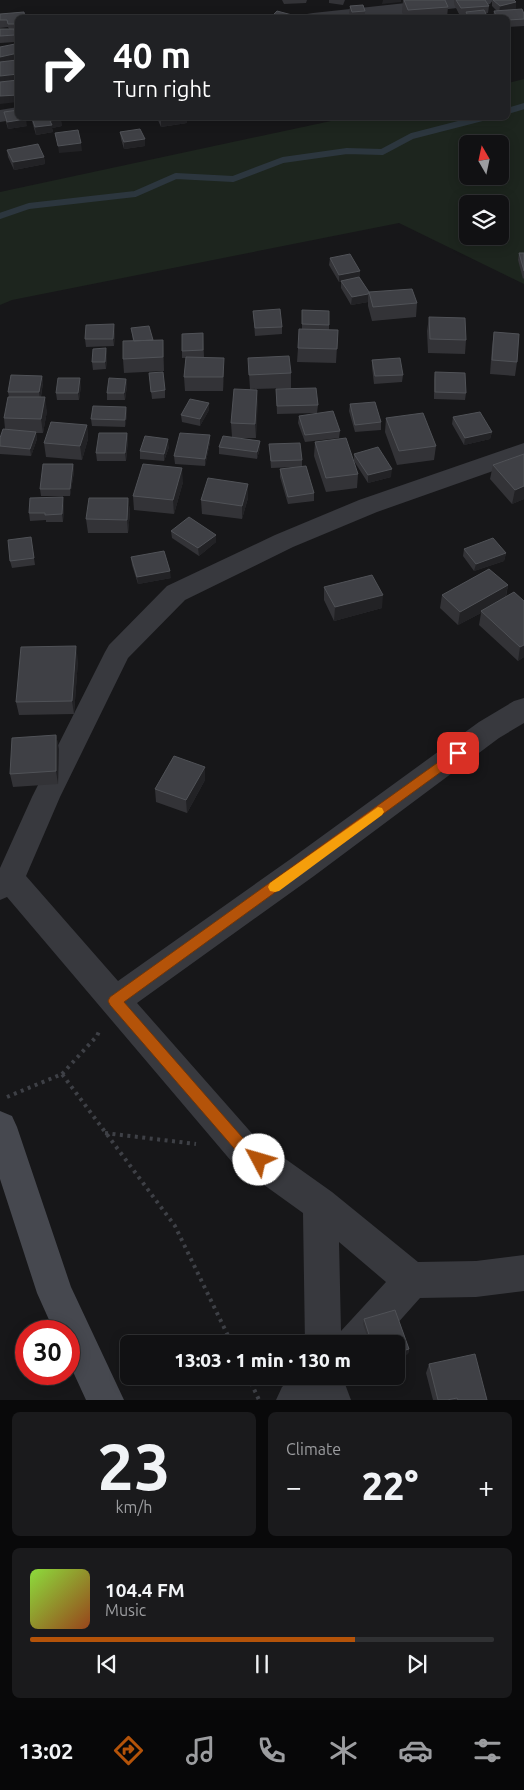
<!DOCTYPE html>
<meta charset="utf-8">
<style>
:root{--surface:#111113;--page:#1a1a1c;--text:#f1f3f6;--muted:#9c9da0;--line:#303133;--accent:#b45309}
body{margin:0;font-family:Ubuntu,sans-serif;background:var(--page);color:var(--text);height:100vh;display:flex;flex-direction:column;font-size:19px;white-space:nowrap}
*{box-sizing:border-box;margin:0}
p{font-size:16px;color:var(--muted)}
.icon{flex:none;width:28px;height:28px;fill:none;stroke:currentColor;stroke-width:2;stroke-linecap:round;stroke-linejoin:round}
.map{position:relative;height:1400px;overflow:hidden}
.details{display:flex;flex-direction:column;gap:12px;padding:12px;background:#09090a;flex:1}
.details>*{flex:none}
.banner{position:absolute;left:15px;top:15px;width:495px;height:105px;border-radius:8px;box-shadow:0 2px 12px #0003,0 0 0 1px var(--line);background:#202124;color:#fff;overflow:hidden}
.needle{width:32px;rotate:351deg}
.buttons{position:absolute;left:459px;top:135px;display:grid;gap:10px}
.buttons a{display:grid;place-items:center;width:50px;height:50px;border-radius:8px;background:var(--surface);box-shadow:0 2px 12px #0003,0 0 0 1px var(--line);font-size:25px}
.speed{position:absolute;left:15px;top:1320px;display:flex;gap:10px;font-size:25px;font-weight:700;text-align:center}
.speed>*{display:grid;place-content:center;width:65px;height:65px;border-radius:50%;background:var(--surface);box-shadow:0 2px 12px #0003,0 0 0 1px var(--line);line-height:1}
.speed .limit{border:8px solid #d22;background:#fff;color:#111}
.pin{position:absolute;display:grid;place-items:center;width:42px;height:42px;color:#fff;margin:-21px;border-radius:10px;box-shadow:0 2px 8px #0006}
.me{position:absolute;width:55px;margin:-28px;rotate:309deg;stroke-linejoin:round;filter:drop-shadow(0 0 4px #0008)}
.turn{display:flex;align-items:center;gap:18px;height:105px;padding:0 15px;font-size:22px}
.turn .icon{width:65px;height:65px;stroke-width:2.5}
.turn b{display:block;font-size:35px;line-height:42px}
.big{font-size:38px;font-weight:800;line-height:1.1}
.details .widget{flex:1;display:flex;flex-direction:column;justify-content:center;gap:8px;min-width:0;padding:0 18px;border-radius:8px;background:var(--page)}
.details .dial{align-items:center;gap:0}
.dial b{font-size:65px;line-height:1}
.song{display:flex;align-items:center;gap:15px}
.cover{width:60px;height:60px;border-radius:8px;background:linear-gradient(135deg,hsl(90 70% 55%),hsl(20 70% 35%))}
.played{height:5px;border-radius:2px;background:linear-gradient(90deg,var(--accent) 70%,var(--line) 70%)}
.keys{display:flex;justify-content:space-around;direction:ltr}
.heat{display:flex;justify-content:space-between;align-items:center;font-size:28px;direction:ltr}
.details .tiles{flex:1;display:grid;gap:12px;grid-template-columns:1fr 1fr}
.widget:last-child{grid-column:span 2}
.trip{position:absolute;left:120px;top:1335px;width:285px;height:50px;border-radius:8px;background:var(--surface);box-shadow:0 2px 12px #0003,0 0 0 1px var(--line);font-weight:800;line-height:50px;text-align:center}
.menu{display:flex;height:80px;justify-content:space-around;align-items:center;background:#070708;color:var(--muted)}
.menu .icon{width:35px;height:35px}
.menu .selected{color:var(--accent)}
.menu b{font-size:22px;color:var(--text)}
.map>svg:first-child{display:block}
.green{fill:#1d251e;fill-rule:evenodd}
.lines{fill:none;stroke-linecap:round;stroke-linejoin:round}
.stream{stroke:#2c363e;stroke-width:6}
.path{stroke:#3e4046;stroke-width:4;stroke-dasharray:3 4.5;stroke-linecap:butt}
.street{fill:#38393e;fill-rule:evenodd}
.secondary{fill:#46484f;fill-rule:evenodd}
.wall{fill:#333337}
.shaded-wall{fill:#222225}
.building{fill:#3f4045;stroke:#505257}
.route{fill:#b45309;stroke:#753606}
.slow{fill:#f59e0b}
</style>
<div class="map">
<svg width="524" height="1400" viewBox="0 0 524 1400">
<rect width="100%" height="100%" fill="#171719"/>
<path class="green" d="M524,79V284L399,223L12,300L0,305V192L345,118H508V83ZM468,144H500V176H468ZM468,204H500V236H468Z"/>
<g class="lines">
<path class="stream" d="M508,111L524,106
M0,216L29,206L135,194L176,176L233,179L283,160L347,151L382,152L412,136L482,118"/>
<path class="path" d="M62,1074L97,1036L100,1029
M7,1097L62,1074L175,1226L232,1344
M105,1133L196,1144
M248,1376L259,1400"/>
<path class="street" d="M434,0H493L490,4L484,5L368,18H305L307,14L313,13Z
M18,107V118H23L0,122V110Z
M524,443V460L377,512L293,547L185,600L128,658L60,797L26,876L118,981L292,858L479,722L514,701L524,698V723L499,738L314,876L137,1003L256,1138L332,1192L418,1262L476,1261L524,1255V1291L476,1297L420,1298L379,1344H305L303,1213L232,1162L7,897L0,900V868L32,797L105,652L109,645L167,586L275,535L359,500ZM339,1242L386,1282L341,1331Z
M294,1376H342L351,1400H276L282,1387Z"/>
<path class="secondary" d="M0,1111L12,1116L17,1127L71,1287L124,1400H86L69,1363V1331H54L37,1293L0,1179Z"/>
</g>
<path class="wall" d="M282,0H307L306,3L284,4Z
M329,0H345L343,5L329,3Z
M403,0H445L448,7L447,18H404L402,12Z
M454,0H485L489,6L488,13H486L488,18H466V15L460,16L454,4Z
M492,0H514L516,9L513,10L524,14V26L508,27V18H493L494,11H497L492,6Z
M350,6L365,11V16L382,18H351L349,13Z
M0,14L18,18V31H14L15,42L0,43V29H9L8,27L0,28Z
M4,112L27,126L8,129L5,119Z
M31,118H60L62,126L52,128L53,132L36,135Z
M157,118H187V123L161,127Z
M120,132L145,146L124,149L121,139Z
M7,150L44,157L45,164L14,170L8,157Z
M519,253H524V278L523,279L518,260Z
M330,258L360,278L369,292L417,303L416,317L372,321L368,306V302L351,305L341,288V282H339L329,265Z
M302,310L329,311V330H338L336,363L297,362L298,348L302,329Z
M253,311L282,327V334L255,336Z
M429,317L466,340L465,354L428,353L427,331Z
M131,328L153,340H163L164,371L124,373L123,359L133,341Z
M115,332L114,346L86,347L85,339Z
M494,332L517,362L515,376L490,374L492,346Z
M203,333L204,357L224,372L223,391H185L184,377L186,358H182V334Z
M106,348L107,356L106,369L93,370L92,362Z
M248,358L291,373V388L250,389Z
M372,360L403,375L402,382L374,384L372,367Z
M435,372L466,393L465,400L434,399V380Z
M149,373L165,390V398L152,399Z
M42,376L43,383L41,397L47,411L43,433H36L37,439L31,456L0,454V446L5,429L4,418L9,397L8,392Z
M126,379L127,386L125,400H107V393Z
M81,386L79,400H57L56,393Z
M276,389L318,405L317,413L277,414Z
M257,390L256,438H235L260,441V448L257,459L219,454V447L232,437L231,423Z
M350,404L381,422V430L355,432L349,411Z
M126,407L127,415L125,427L92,426L91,419Z
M209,410L200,426L182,422L181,415Z
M299,416L340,431L339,438L305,442L298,423Z
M453,417L492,432L490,439L464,445L452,424Z
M386,418L436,446L434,460L397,465L385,432Z
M87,425L88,439L82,460L46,457L44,443Z
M127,433L128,441L126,461H97L96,453Z
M210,442L205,466L175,464L174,456Z
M315,442L358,474L357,488L326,492L314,456Z
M269,444L302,460V467L314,493V501L288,504L280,477V469L297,467L271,468Z
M169,447L164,461L140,459V451Z
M354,454L391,477L368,483L354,461Z
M524,454V499L512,504L490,479L493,465Z
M73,464L74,472L70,496H41L40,489Z
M183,482L174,514L134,510L133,496Z
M128,498L130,512L128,533H88L86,519Z
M248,498L242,519L202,514L201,500Z
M64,505L63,522H46V520L30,521L29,513Z
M171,531L216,535V542L199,556L172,538Z
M31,537L35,565L12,568L10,561Z
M464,549L506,553L504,561L474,571L463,556Z
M131,557L171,578L138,584L132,565Z
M508,585L506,597L524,657L518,661L479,625L481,613L458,625L440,608L442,595Z
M324,587L382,608L334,621L324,600Z
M78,660L74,714L19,715L16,702Z
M56,735L59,749L58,784L13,787L10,774Z
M205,780L187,813L156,802L155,789Z
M395,1310L409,1349L408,1354L396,1357V1344H370L363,1324L364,1319Z
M429,1364L487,1400H433L426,1373Z"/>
<path class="shaded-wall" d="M383,0H401V2L382,4Z
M516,2V9L499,13L500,6Z
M18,53V60L0,64V57Z
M18,74V81L0,83V76Z
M18,95V102L0,104V96Z
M178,118H187V123L161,127V120Z
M26,119L27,126L8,129L7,122Z
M61,119L62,126L52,128L53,132L36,135L35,127L50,121Z
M145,139V146L124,149V142Z
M81,143L82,151L59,153L58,146Z
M44,157L45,164L14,170L13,162Z
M360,271V278L341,281V282H339V275Z
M368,294V302L351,305L352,297Z
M114,324L115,332L114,346L113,339Z
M106,348L107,356L106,369L105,362Z
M224,358V372L223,391V377Z
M42,376L43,383L40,399L39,392Z
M80,378L81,386L79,400L78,393Z
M126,379L127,386L125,400L124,393Z
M257,390L258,404L256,438L255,424Z
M45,397L47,411L43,433L41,419Z
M209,403V410L200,426V419Z
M126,407L127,415L125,427V420Z
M87,425L88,439L82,460L80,446Z
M36,432L37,439L31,456L30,449Z
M492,432L490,439L464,445L465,438Z
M127,433L128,441L126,461L125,453Z
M210,435V442L205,466V459Z
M168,439L169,447L164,461V454Z
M260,441V448L257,459V452Z
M73,464L74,472L70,496V489Z
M182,468L183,482L174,514L173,500Z
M392,469L391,477L368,483V475Z
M248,484V498L242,519V506Z
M524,486V499L512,504L515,490Z
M63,497L64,505L63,522L62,514Z
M128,498L130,512L128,533L127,520Z
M216,535V542L199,556L198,548Z
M506,553L504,561L474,571L476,564Z
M170,571L171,578L138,584L137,577Z
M508,585L505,599L481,611V613L458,625L460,612Z
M383,595L382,608L334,621L335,607Z
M524,645V657L518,661L520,647Z
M76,646L78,660L74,714L72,701Z
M56,735L59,749L58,784L56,771Z
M205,767V780L187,813L186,800Z
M409,1349L408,1354L396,1357V1353Z"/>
<path class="building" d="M404,0H445L448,7L408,10Z
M456,0H485L489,6L461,8Z
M493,0H514L516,2L500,6Z
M363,5L365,11L352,12L350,6Z
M522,9L524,14V19L508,20V18H497L494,11Z
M484,10L488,18H469L466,12Z
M277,11L292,15L289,18H270Z
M24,12L25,18H18V24H8L7,20H0V14Z
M381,15L382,18H355L354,17Z
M348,16L349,18L333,17Z
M0,29H14L15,35L0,36Z
M15,44L18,47V53L0,57V47Z
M17,60L18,74L0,76V62Z
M18,80V95L0,96V82Z
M18,110V118H26V119L7,122L4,112Z
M32,118H60L61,119L50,121L52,125L35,127Z
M160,118H178L161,120Z
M140,129L145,139L124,142L120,132Z
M78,130L81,143L58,146L55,133Z
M38,144L44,157L13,162L7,150Z
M519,253H524V271Z
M350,254L360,271L339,275L330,258Z
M359,277L369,292L368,294L352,297L341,281Z
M412,289L417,303L373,307L369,292Z
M280,309L282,327L255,328L253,311Z
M302,310L329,311V325L302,324Z
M429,317L465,318L466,340L430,339Z
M114,324L113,339H85L86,325Z
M149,326L153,340L134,341L131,328Z
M299,329L338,330L337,349L298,348Z
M494,332L519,334L517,362L492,360Z
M203,333V350L182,351V334Z
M163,340V357L123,359V341Z
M106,348L105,362H92L93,349Z
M289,356L291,373L249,375L248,358Z
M186,357L224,358L223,377H184Z
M400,358L403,375L375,376L372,360Z
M163,372L165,390L151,392L149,373Z
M435,372L465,373L466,393L435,392Z
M11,375L42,376L39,392H8Z
M58,378H80L78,393H56Z
M109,378L126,379L124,393H107Z
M316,388L318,405L277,406L276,389Z
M234,389L257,390L255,424L231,423Z
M8,397H45L41,419L4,418Z
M190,399L209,403L200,419L181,415Z
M375,402L381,422L355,425L350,404Z
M93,406L126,407L125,420L91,419Z
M333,411L340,431L305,435L299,416Z
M480,412L492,432L465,438L453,417Z
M423,413L436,446L399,451L386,418Z
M51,422L87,425L80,446L44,443Z
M3,429L36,432L30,449L0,446V438Z
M99,433H127L125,453H96Z
M180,433L210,435L205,459L174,456Z
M145,436L168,439L164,454L140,451Z
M223,436L260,441L257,452L219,447Z
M346,438L358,474L326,478L315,442Z
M300,443L302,460L271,461L269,444Z
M378,447L392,469L368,475L354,454Z
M524,454V486L515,490L493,465Z
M43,464H73L70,489H40Z
M143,464L182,468L173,500L133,496Z
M306,466L314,493L288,497L280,469Z
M208,478L248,484L242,506L201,500Z
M63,497L62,514L45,515V513H29L30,498Z
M89,498H128L127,520L86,519Z
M189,517L216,535L198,548L171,531Z
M31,537L34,558L10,561L8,540Z
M493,538L506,553L476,564L464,549Z
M164,551L170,571L137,577L131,557Z
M489,569L508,585L460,612L442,595Z
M372,575L383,595L335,607L324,587Z
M514,592L524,601V645L520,647L481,611Z
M76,646L72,701L16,702L21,647Z
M56,735V771L10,774L12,738Z
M174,756L205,767L186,800L155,789Z
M395,1310L409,1349L396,1353V1344H372L364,1319Z
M475,1354L487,1400H458L457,1398L447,1400H438L429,1364Z"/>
<path class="route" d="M458,748L463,750L464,753L463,756L124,1002L249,1145L264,1156L266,1160L264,1165L259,1167L239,1154L110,1005L108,1001L110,997Z"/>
<path class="slow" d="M378,807L382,808L384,812L382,815L279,891L275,892L270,891L268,887L270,883Z"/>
</svg>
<div class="buttons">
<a><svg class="needle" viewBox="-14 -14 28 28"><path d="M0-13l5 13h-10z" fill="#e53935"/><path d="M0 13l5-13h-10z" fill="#9c9da0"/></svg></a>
<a><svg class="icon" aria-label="layers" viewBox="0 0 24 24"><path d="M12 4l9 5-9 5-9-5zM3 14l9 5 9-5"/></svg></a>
</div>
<div class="speed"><div class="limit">30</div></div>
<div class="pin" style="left:458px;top:753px;background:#d93025"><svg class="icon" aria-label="arrive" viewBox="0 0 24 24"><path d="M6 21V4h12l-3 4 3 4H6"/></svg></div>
<svg class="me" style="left:259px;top:1160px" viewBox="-20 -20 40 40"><circle r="19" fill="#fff"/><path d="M0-13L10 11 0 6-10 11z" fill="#b45309"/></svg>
<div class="trip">13:03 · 1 min · 130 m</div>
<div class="banner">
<div class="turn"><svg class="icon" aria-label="right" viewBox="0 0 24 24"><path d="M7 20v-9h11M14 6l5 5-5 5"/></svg><div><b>40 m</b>Turn right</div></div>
</div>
</div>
<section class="details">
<div class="tiles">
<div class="widget dial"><b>23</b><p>km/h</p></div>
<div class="widget"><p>Climate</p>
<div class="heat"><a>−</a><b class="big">22°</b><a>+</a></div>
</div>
<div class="widget">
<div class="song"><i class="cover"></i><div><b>104.4 FM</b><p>Music</p></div></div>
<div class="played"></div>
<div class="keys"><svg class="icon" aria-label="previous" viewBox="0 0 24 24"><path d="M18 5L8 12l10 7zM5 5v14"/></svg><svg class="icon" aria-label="pause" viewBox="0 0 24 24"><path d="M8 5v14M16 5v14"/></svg><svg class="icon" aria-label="next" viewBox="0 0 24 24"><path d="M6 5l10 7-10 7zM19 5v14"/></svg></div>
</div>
</div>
</section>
<nav class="menu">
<b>13:02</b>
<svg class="icon selected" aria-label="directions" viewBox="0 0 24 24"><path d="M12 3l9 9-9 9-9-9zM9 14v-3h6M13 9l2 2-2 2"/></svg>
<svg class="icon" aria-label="music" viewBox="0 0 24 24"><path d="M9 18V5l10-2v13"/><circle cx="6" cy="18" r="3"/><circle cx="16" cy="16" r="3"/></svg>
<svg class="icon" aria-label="phone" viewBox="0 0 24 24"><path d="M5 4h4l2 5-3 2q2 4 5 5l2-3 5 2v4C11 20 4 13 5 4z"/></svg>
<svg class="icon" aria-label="climate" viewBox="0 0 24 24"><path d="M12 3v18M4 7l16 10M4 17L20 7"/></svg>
<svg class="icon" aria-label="car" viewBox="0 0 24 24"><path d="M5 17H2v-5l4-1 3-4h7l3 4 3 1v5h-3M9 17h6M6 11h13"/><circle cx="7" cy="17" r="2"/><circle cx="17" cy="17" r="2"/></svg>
<svg class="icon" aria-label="filters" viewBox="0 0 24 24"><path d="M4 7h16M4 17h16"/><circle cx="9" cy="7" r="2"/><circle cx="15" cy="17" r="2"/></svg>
</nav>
